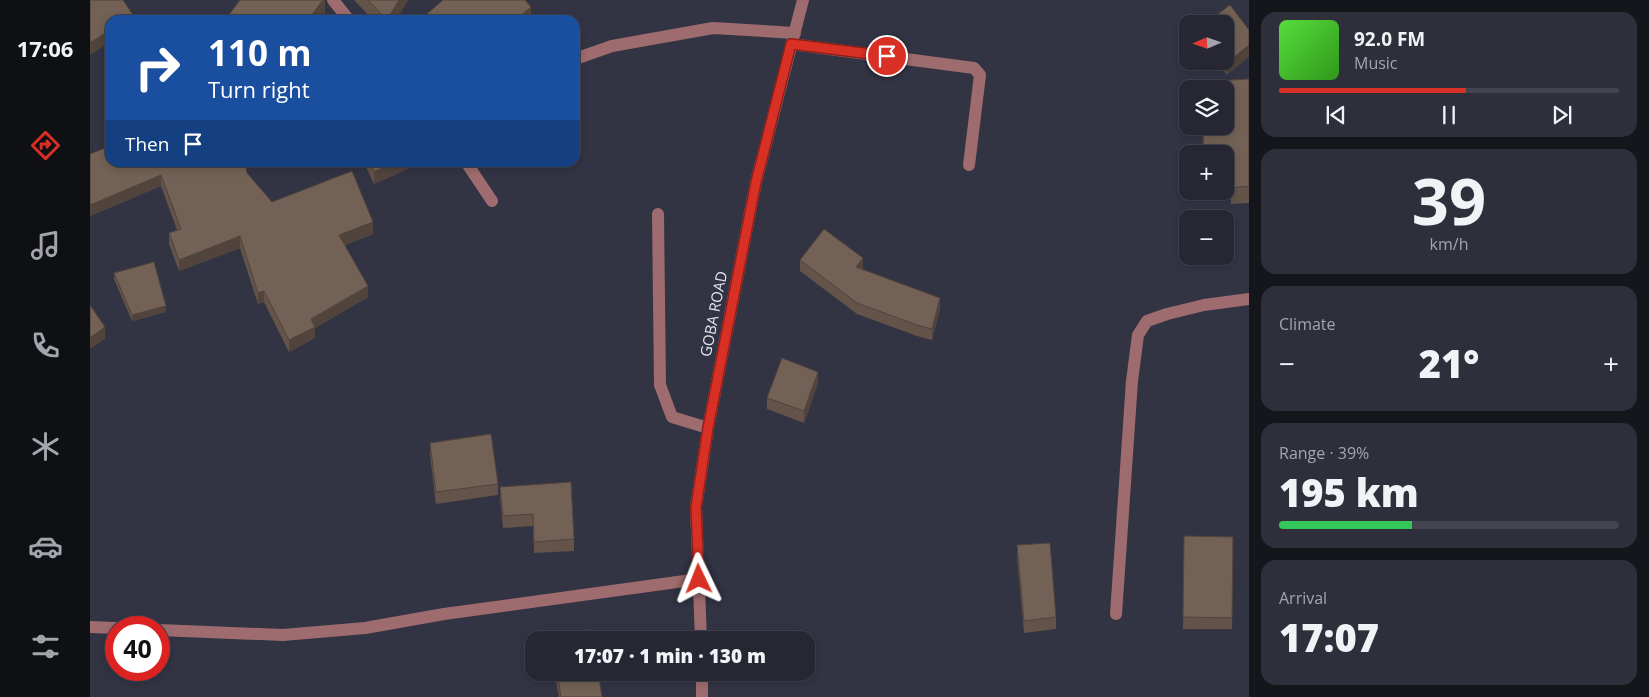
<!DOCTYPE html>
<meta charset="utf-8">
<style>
:root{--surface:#262733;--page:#2e2f3b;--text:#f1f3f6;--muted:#a4a5ac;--line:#42444e;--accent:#d93025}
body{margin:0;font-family:"Open Sans",sans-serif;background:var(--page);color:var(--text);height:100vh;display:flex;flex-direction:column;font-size:19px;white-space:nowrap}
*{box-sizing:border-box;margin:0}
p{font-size:16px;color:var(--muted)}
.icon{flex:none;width:28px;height:28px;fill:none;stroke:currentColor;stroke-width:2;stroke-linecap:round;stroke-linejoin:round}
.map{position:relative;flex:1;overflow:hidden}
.drawer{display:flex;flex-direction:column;gap:12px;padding:12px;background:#15151c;width:400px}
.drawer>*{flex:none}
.hud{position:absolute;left:15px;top:15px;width:475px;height:152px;border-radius:15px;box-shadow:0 2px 8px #0003,0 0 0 1px var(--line);background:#1a4fa0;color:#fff;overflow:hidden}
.needle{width:32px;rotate:268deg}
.controls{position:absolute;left:1089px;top:15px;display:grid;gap:10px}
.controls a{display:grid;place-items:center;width:55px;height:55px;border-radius:10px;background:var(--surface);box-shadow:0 2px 8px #0003,0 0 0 1px var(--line);font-size:25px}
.speed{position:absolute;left:15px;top:616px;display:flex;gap:10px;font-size:25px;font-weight:700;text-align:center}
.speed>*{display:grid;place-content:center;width:65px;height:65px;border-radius:50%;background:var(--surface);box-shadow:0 2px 8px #0003,0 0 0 1px var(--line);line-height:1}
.speed .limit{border:8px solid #d22;background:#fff;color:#111}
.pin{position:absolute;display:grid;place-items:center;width:42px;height:42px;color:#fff;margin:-21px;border:2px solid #fff;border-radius:50%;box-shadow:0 1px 5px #0007}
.me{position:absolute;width:55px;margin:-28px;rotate:358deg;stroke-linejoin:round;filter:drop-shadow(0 0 4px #0008)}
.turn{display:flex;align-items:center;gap:18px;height:105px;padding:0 20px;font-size:22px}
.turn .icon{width:65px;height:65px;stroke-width:2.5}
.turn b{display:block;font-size:35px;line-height:42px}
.then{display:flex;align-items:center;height:48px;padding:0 20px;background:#0003;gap:10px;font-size:19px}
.big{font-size:38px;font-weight:800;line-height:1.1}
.drawer .widget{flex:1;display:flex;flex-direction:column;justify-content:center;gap:8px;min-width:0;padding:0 18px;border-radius:15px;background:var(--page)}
.drawer .dial{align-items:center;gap:0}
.dial b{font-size:65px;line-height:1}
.song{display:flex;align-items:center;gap:15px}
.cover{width:60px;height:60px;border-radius:8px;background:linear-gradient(135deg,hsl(110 70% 55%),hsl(110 70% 35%))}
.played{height:5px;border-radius:2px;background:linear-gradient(90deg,var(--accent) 55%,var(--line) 55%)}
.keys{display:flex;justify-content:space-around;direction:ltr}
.heat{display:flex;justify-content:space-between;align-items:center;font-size:28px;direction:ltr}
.charge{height:8px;border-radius:4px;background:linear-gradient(90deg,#34c759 39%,var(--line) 0)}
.trip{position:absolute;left:435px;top:631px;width:290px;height:50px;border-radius:15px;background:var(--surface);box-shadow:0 2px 8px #0003,0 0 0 1px var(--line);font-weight:800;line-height:50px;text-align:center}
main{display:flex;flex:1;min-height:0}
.tabs{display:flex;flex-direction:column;width:90px;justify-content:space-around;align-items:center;background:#0f1014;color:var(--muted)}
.tabs .icon{width:35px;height:35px}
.tabs .selected{color:var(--accent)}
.tabs b{font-size:22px;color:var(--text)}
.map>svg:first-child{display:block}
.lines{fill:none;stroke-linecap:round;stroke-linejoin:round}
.minor{stroke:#9e6c6e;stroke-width:12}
.wall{fill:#635349}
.shaded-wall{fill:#50443c}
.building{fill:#736155;stroke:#50443c}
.route-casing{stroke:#8d1f18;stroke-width:12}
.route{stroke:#d93025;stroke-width:9}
.labels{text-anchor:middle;stroke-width:5;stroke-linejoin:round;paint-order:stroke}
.street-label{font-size:15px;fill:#e5e6f1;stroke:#323444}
</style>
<main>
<nav class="tabs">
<b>17:06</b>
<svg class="icon selected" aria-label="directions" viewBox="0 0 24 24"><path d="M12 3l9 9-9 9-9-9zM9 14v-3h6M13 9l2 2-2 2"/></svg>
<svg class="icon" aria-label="music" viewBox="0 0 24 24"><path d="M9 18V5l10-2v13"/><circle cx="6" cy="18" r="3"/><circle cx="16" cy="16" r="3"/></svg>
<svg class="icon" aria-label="phone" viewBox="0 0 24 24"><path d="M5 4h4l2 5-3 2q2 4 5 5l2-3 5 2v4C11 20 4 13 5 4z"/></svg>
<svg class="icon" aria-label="climate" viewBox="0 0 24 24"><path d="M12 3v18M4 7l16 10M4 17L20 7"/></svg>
<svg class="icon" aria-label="car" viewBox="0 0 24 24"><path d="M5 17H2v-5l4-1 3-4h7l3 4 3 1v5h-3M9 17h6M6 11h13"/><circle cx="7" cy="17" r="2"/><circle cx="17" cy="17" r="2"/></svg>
<svg class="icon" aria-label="filters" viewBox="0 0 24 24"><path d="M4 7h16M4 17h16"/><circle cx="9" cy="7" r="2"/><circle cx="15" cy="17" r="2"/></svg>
</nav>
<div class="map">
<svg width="1159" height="697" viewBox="0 0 1159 697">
<rect width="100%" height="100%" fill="#323444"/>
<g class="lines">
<path class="minor" d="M243,0L259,20
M701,44L884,68L890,75L879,165
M485,59L522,46L623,28L705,33
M376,162L402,201
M568,214L570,385L582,417L618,428
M1026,614L1042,381L1048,335L1057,321L1077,314L1114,305L1159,299
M0,627L26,628
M69,630L193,635L275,628L354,614L609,579
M611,640L606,507L618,428L666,182L713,0
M612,672V697"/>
</g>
<path class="wall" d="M264,0H318L306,20H283Z
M1135,24L1159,30L1137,75L1126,61H1135Z
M1159,79V203L1141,204L1140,190H1135V154H1113L1112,126H1135V89H1110V82Z
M0,154L20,162L157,173L182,202L283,234L255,245L278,297L225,328V338L199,352L174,302L168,304L150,248L89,271L79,244V233L87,230L71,186L0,216Z
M274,162H326V165L284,184Z
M710,260L773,269L772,270L850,309L842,340L827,336L767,314L710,271Z
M24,273L76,312L42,321L24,279Z
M728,383L714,423L677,409V398Z
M340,443L408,484V495L346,504L340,455Z
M410,487L484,539V551L444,553L443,526L413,528L410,498Z
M1094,536L1143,537L1142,629H1093Z
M927,545L966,617V629L934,633L927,557Z
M464,672H508L512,697H469Z"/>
<path class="shaded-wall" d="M233,0H235V14L230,20H218Z
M309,0H318L306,20H297Z
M441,7V20H426Z
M43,15V20H35Z
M20,30V42L0,55V43Z
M1159,45V57L1137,75V63Z
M306,162H326V165L284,184V172Z
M71,175V186L0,216V205Z
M283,222V234L249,247V235Z
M150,236V248L89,271V260Z
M773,258V269L766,278V267Z
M278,286V297L225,328V338L199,352V340L221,319Z
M174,291V302L168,304V293Z
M850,298V309L842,340V329Z
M76,306V312L42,321V315Z
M15,327V339L0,349V338Z
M728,372V383L714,423V411Z"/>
<path class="building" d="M0,0H33L43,15L35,20H20V30L0,43Z
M150,0H233L218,20H135Z
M278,0H309L297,20Z
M353,0H435L441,7L426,20H330Z
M1140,5L1159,30V45L1137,63L1135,61V24H1115Z
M1159,79V186L1141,188L1140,173H1135V154H1114L1113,126H1135V89H1111L1110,82Z
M20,146V162H155L157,173L182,202L262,171L283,222L249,235L278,286L221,319L225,327L199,340L174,291L168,293L150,236L89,260L79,233L91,229L71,175L0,205V154Z
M280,162H306L284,172Z
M734,229L773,258L766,267L850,298L842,329L827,325L767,303L710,260Z
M64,262L76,306L42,315L24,273Z
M0,305L15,327L0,338Z
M692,358L728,372L714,411L677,398Z
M401,434L408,484L346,492L340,443Z
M481,482L484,539L444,542L443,514L413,516L410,487Z
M1094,536L1143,537L1142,618L1093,617Z
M960,543L966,617L934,621L927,545Z
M501,630L503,640H461L460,637Z
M467,672H508L512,697H471Z"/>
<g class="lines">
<defs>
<path id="route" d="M609,579L606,507L618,428L666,182L701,44L797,56"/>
</defs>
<use href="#route" class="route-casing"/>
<use href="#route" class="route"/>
</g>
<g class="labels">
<g class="street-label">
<text transform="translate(624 314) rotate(-79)" y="5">GOBA ROAD</text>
</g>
</g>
</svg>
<div class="controls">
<a><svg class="needle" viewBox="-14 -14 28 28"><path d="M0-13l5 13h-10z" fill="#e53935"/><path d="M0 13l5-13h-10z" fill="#a4a5ac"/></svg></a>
<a><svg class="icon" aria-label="layers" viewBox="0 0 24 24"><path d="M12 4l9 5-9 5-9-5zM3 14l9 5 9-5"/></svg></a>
<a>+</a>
<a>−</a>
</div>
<div class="speed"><div class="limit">40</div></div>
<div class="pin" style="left:797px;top:56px;background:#d93025"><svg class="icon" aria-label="arrive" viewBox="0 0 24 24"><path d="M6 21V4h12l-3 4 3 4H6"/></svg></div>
<svg class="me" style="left:609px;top:579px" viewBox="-20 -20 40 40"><path d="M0-17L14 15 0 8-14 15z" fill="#d93025" stroke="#fff" stroke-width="4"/></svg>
<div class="trip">17:07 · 1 min · 130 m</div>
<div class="hud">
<div class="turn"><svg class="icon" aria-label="right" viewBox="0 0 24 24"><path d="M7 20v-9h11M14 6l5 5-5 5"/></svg><div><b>110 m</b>Turn right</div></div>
<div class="then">Then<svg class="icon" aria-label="arrive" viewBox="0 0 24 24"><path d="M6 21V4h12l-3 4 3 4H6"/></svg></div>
</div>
</div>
<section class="drawer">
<div class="widget">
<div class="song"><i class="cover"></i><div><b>92.0 FM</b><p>Music</p></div></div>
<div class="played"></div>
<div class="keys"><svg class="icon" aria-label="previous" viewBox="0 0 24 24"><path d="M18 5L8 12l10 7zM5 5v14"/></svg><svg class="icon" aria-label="pause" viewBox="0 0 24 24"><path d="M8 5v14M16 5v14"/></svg><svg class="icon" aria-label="next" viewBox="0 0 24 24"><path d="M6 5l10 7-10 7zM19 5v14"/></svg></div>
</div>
<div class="widget dial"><b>39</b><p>km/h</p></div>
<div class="widget"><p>Climate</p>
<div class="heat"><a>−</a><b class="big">21°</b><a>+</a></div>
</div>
<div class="widget"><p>Range · 39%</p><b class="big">195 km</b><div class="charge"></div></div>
<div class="widget"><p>Arrival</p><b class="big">17:07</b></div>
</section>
</main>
